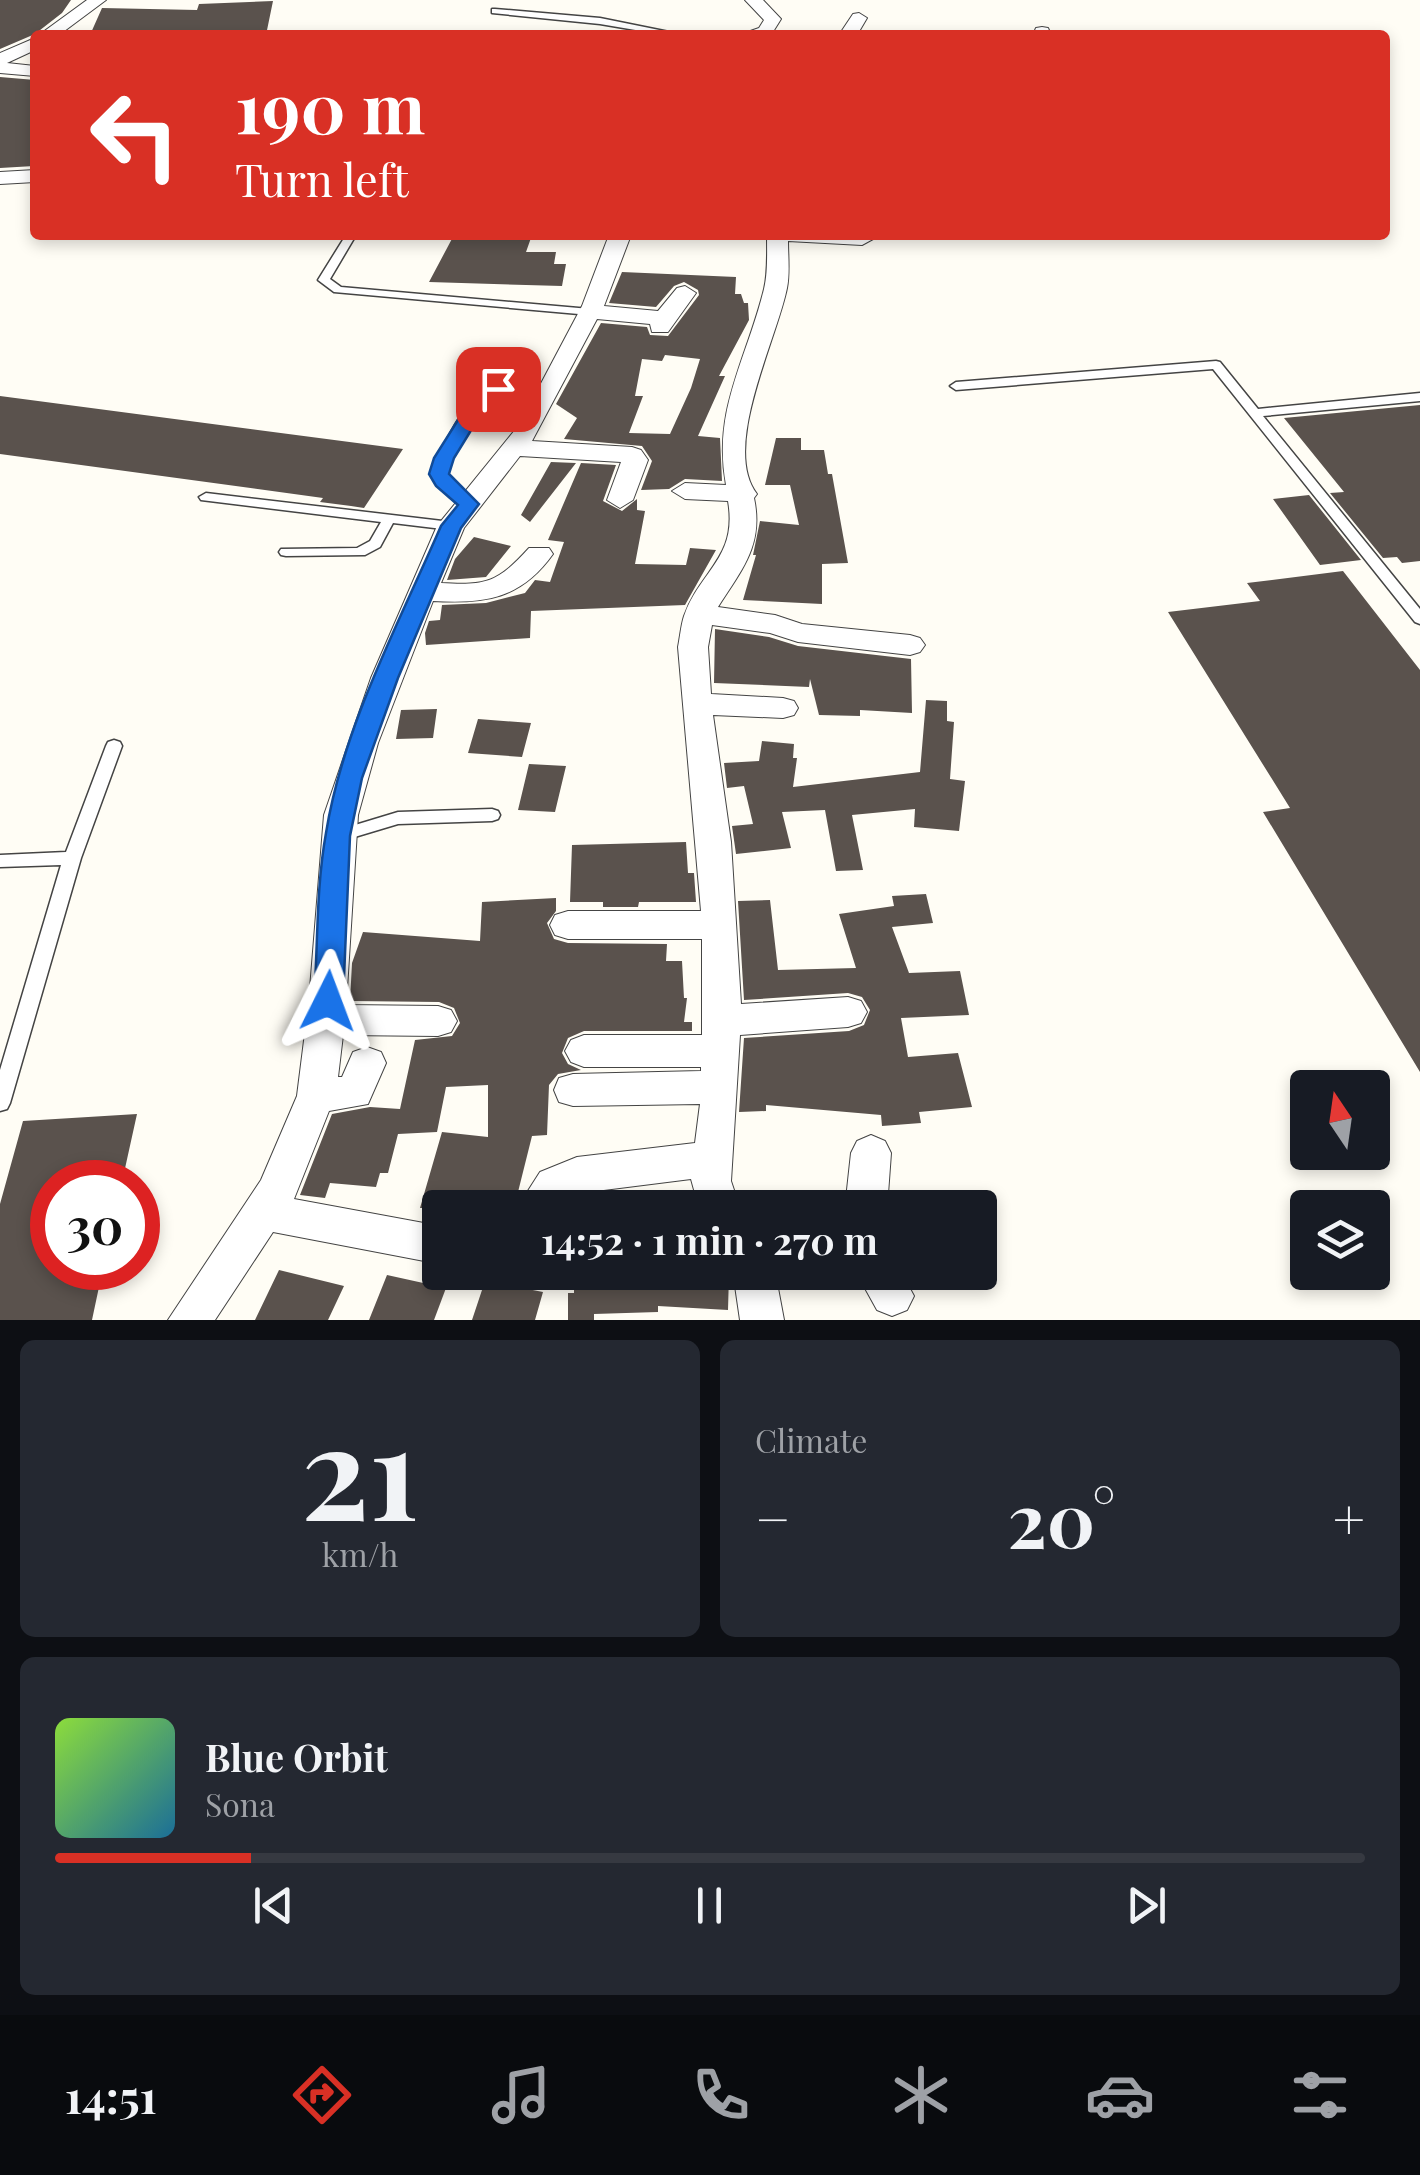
<!DOCTYPE html>
<meta charset="utf-8">
<style>
:root{--surface:#171b24;--page:#242831;--text:#f1f3f6;--muted:#9ea1a6;--line:#363941;--accent:#d93025}
body{margin:0;font-family:"Playfair Display",serif;background:var(--page);color:var(--text);height:100vh;display:flex;flex-direction:column;font-size:38px;white-space:nowrap}
*{box-sizing:border-box;margin:0}
p{font-size:32px;color:var(--muted)}
.icon{flex:none;width:55px;height:55px;fill:none;stroke:currentColor;stroke-width:2;stroke-linecap:round;stroke-linejoin:round}
.map{position:relative;height:1320px;overflow:hidden}
.side{display:flex;flex-direction:column;gap:20px;padding:20px;background:#0d0f14;flex:1}
.side>*{flex:none}
.hud{position:absolute;left:30px;top:30px;width:1360px;height:210px;border-radius:10px;box-shadow:0 5px 15px #0003;background:#d93025;color:#fff;overflow:hidden}
.needle{width:65px;rotate:347deg}
.tools{position:absolute;left:1290px;top:1070px;display:grid;gap:20px}
.tools a{display:grid;place-items:center;width:100px;height:100px;border-radius:10px;background:var(--surface);box-shadow:0 5px 15px #0003;font-size:50px}
.speed{position:absolute;left:30px;top:1160px;display:flex;gap:20px;font-size:50px;font-weight:700;text-align:center}
.speed>*{display:grid;place-content:center;width:130px;height:130px;border-radius:50%;background:var(--surface);box-shadow:0 5px 15px #0003;line-height:1}
.speed .limit{border:15px solid #d22;background:#fff;color:#111}
.pin{position:absolute;display:grid;place-items:center;width:85px;height:85px;color:#fff;margin:-42px;border-radius:20px;box-shadow:0 5px 15px #0006}
.me{position:absolute;width:110px;margin:-55px;rotate:3deg;stroke-linejoin:round;filter:drop-shadow(0 0 8px #0008)}
.turn{display:flex;align-items:center;gap:35px;height:210px;padding:0 40px;font-size:45px}
.turn .icon{width:130px;height:130px;stroke-width:2.5}
.turn b{display:block;font-size:70px;line-height:85px}
.big{font-size:75px;font-weight:700;line-height:1.1}
.side .tile{flex:1;display:flex;flex-direction:column;justify-content:center;gap:15px;min-width:0;padding:0 35px;border-radius:15px;background:var(--page)}
.side .dial{align-items:center;gap:0}
.dial b{font-size:130px;line-height:1}
.song{display:flex;align-items:center;gap:30px}
.cover{width:120px;height:120px;border-radius:15px;background:linear-gradient(135deg,hsl(90 70% 55%),hsl(200 70% 35%))}
.played{height:10px;border-radius:5px;background:linear-gradient(90deg,var(--accent) 15%,var(--line) 15%)}
.keys{display:flex;justify-content:space-around;direction:ltr}
.heat{display:flex;justify-content:space-between;align-items:center;font-size:55px;direction:ltr}
.side .tiles{flex:1;display:grid;gap:20px;grid-template-columns:1fr 1fr}
.tile:last-child{grid-column:span 2}
.trip{position:absolute;left:422px;top:1190px;width:575px;height:100px;border-radius:10px;background:var(--surface);box-shadow:0 5px 15px #0003;font-weight:700;line-height:100px;text-align:center}
.tab-bar{display:flex;height:160px;justify-content:space-around;align-items:center;background:#090b0e;color:var(--muted)}
.tab-bar .icon{width:70px;height:70px}
.tab-bar .active{color:var(--accent)}
.tab-bar b{font-size:45px;color:var(--text)}
.map>svg:first-child{display:block}
.building{fill:#5a524d;fill-rule:evenodd}
.lines{fill:none;stroke-linecap:round;stroke-linejoin:round}
.service-casing{stroke:#444;stroke-width:3}
.minor-casing{stroke:#444;stroke-width:2}
.service{fill:#fff;fill-rule:evenodd}
.minor{fill:#fff;fill-rule:evenodd}
.route{fill:#1a73e8;stroke:#114b97;stroke-width:2.5}
</style>
<div class="map">
<svg width="1420" height="1320" viewBox="0 0 1420 1320">
<rect width="100%" height="100%" fill="#fffdf5"/>
<path class="building" d="M0,0H71L62,13L35,34L0,49Z
M273,1L266,35H90L102,8L197,10L199,4Z
M0,77L35,80L34,166L0,168Z
M454,235H532L526,252H556L554,264H566L562,286L429,282Z
M622,272L736,277L735,294H741L744,303H748L749,320L719,376H725L698,436L720,438L722,481L685,479L669,489L641,490L652,461L642,446L564,439L577,418L556,404L601,323L647,327L650,335L668,336L699,295L698,290L684,282L674,286L656,307L609,303ZM665,355L700,359L691,388L670,434L629,433L643,396H635L642,359L662,361Z
M0,396L403,449L364,508L351,506L320,502L323,498L0,454Z
M1420,405V561L1402,563L1397,557L1383,558L1330,493L1344,492L1284,418Z
M776,438H801V450H824L828,474H832L848,563L822,564V604L743,600L756,555H753L760,521L799,525L790,485H765Z
M551,462L576,463L530,522L521,515Z
M581,463L616,465L603,501L622,511L637,499V510L645,511L635,564L686,565L690,548L716,550L685,605L531,611L530,638L426,645L425,633L429,621L440,620L442,605L486,603L525,593L535,580L550,582L564,542L548,540Z
M1309,495L1361,560L1320,565L1273,499Z
M474,537L511,546L486,577L447,580L455,559Z
M1343,571L1420,670V1072L1263,812L1290,808L1168,612L1260,601L1247,583Z
M715,629L769,637L798,646L911,659L912,713L860,710V716L819,715L810,679L809,687L714,683Z
M926,700L947,701V721L954,722L950,779L965,781L959,831L914,827L915,809L852,815L863,870L836,871L825,810L782,812L791,848L736,854L732,826L753,824L744,786L727,788L724,763L759,761L762,741L794,744L793,758H797L793,787L920,772Z
M437,709L433,738L396,739L401,710Z
M478,719L531,723L522,757L468,753Z
M529,764L566,766L555,812L518,810Z
M686,842L688,873H694L696,902H639L638,907H603V902H570L572,845Z
M926,894L933,923L892,927L909,973L960,971L969,1015L901,1018L908,1057L958,1053L972,1107L919,1112L921,1123L882,1126L881,1115L766,1105V1111L739,1112L744,1038L849,1031L864,1025L870,1010L862,997L848,993L744,1000L738,901L770,900L778,970L856,968L839,914L894,906L892,896Z
M556,898V911L547,923L554,939L568,943L667,944L666,961H682L684,998H687L684,1022H692V1031H584L568,1038L562,1053L568,1064L581,1070L558,1074L549,1085L547,1135L532,1136L515,1204L482,1192L476,1208H420L442,1132L488,1137V1085L446,1087L437,1132L398,1134L388,1173H380L376,1187L330,1183L325,1198L300,1195L332,1114L370,1107L400,1109L415,1040L452,1036L460,1023L454,1008L439,1002L350,1001L352,963L363,932L480,941L482,902Z
M137,1114L122,1182H52V1268H103L92,1320H0V1204L23,1121Z
M279,1270L344,1286L328,1320H255Z
M574,1272L729,1274L728,1310L658,1306V1312L594,1314V1320H568V1293H574Z
M387,1275L446,1288L434,1320H369Z
M485,1281L543,1292L535,1320H472Z"/>
<g class="lines">
<defs>
<path id="service" d="M495,9L600,18L684,35H665L600,24L492,13V9Z
M346,235H356L330,279L341,287L590,309L596,312L590,315L334,292L318,280Z
M1216,361L1220,362L1258,409L1420,393V401L1263,416L1420,609V624L1415,622L1213,369L956,390L950,386L956,382Z
M514,384L549,388L555,392L549,396C534,394 514,388 499,392C475,400 453,452 446,474L455,488L476,504L474,507C454,508 442,489 432,474C441,449 465,397 490,387C498,384 506,384 514,384Z
M206,493L451,522L458,526L451,530L393,523L380,547L365,555L286,556L281,555L279,552L281,549L357,548L370,541L381,522L201,500L199,497Z
M114,740L120,742L122,746L81,858L10,1103L7,1109L0,1111V1070L61,865L0,867V855L66,852L106,746L108,742Z
M492,809L498,811L500,815L498,819L492,821L398,824L338,842L332,840L330,836L332,832L398,812Z"/>
<path id="minor" d="M87,0H106L59,35H39Z
M745,0H763L781,19L771,35H739L759,28L764,20Z
M859,13L867,18L857,35H839L853,14Z
M1042,27L1048,28L1051,35H1033L1036,28Z
M35,38V50L7,63L35,66V76L0,73V53Z
M35,170V182L0,184V172Z
M609,235H631L604,306L658,311L677,288L685,286L696,293L668,332H652L650,324L597,319L532,441L632,447L641,450L648,460L633,500L620,508L607,500L621,462L520,456L464,528L441,583C487,586 498,582 529,548H549L553,554C521,599 485,604 433,601L378,743L358,815L346,1005L438,1006L451,1010L457,1021L451,1032L438,1036L343,1035L338,1077H342L353,1052L367,1047L381,1052L386,1063L368,1104L329,1111L294,1199L440,1226V1264L273,1232L215,1320H168L261,1180L297,1096L309,1001L324,815L371,678L437,526L519,425L582,306Z
M767,235H870L873,239L862,245L788,241C788,256 790,273 787,288C777,339 721,448 757,494L754,498C764,545 742,569 718,607L775,615L802,624L910,635L920,638L925,645L920,652L910,655L798,642L770,633L712,625L708,647L711,694L783,698L794,701L798,708L794,715L783,718L713,715L731,842L741,1004L848,997L861,1001L867,1012L861,1023L848,1027L740,1035L731,1181L740,1208H699L691,1179L580,1193L568,1198L561,1208H517L540,1172L577,1157L695,1143L700,1104L573,1106L559,1102L554,1090L559,1078L573,1074L701,1071V1067H584L571,1062L565,1051L571,1040L584,1035H702V939H568L555,935L550,925L555,915L568,911H701L678,647C680,637 681,625 684,616C700,570 738,558 728,501L685,499L672,491L685,483L726,485C712,410 747,359 764,289C768,273 767,252 767,235Z
M871,1135L885,1141L891,1153L887,1208H845L851,1153L857,1141Z
M733,1272H775L784,1320H740Z
M856,1272H901L914,1296L907,1310L892,1316L877,1310Z"/>
</defs>
<use href="#service" class="service-casing"/>
<use href="#minor" class="minor-casing"/>
<use href="#service" class="service"/>
<use href="#minor" class="minor"/>
</g>
<path class="route" d="M498,383L507,389L489,401L454,458L449,474L479,504L461,528L398,678L362,778L350,836L343,1001L338,1009L328,1012L319,1009L314,1001C318,946 316,888 326,833C343,727 398,625 441,526L458,505L436,486L429,474L434,458L475,393Z"/>
</svg>
<div class="tools">
<a><svg class="needle" viewBox="-14 -14 28 28"><path d="M0-13l5 13h-10z" fill="#e53935"/><path d="M0 13l5-13h-10z" fill="#9ea1a6"/></svg></a>
<a><svg class="icon" aria-label="layers" viewBox="0 0 24 24"><path d="M12 4l9 5-9 5-9-5zM3 14l9 5 9-5"/></svg></a>
</div>
<div class="speed"><div class="limit">30</div></div>
<div class="pin" style="left:498px;top:389px;background:#d93025"><svg class="icon" aria-label="arrive" viewBox="0 0 24 24"><path d="M6 21V4h12l-3 4 3 4H6"/></svg></div>
<svg class="me" style="left:328px;top:1001px" viewBox="-20 -20 40 40"><path d="M0-17L14 15 0 8-14 15z" fill="#1a73e8" stroke="#fff" stroke-width="4"/></svg>
<div class="trip">14:52 · 1 min · 270 m</div>
<div class="hud">
<div class="turn"><svg class="icon" aria-label="left" viewBox="0 0 24 24"><path d="M17 20v-9H6M10 6l-5 5 5 5"/></svg><div><b>190 m</b>Turn left</div></div>
</div>
</div>
<section class="side">
<div class="tiles">
<div class="tile dial"><b>21</b><p>km/h</p></div>
<div class="tile"><p>Climate</p>
<div class="heat"><a>−</a><b class="big">20°</b><a>+</a></div>
</div>
<div class="tile">
<div class="song"><i class="cover"></i><div><b>Blue Orbit</b><p>Sona</p></div></div>
<div class="played"></div>
<div class="keys"><svg class="icon" aria-label="previous" viewBox="0 0 24 24"><path d="M18 5L8 12l10 7zM5 5v14"/></svg><svg class="icon" aria-label="pause" viewBox="0 0 24 24"><path d="M8 5v14M16 5v14"/></svg><svg class="icon" aria-label="next" viewBox="0 0 24 24"><path d="M6 5l10 7-10 7zM19 5v14"/></svg></div>
</div>
</div>
</section>
<nav class="tab-bar">
<b>14:51</b>
<svg class="icon active" aria-label="directions" viewBox="0 0 24 24"><path d="M12 3l9 9-9 9-9-9zM9 14v-3h6M13 9l2 2-2 2"/></svg>
<svg class="icon" aria-label="music" viewBox="0 0 24 24"><path d="M9 18V5l10-2v13"/><circle cx="6" cy="18" r="3"/><circle cx="16" cy="16" r="3"/></svg>
<svg class="icon" aria-label="phone" viewBox="0 0 24 24"><path d="M5 4h4l2 5-3 2q2 4 5 5l2-3 5 2v4C11 20 4 13 5 4z"/></svg>
<svg class="icon" aria-label="climate" viewBox="0 0 24 24"><path d="M12 3v18M4 7l16 10M4 17L20 7"/></svg>
<svg class="icon" aria-label="car" viewBox="0 0 24 24"><path d="M5 17H2v-5l4-1 3-4h7l3 4 3 1v5h-3M9 17h6M6 11h13"/><circle cx="7" cy="17" r="2"/><circle cx="17" cy="17" r="2"/></svg>
<svg class="icon" aria-label="filters" viewBox="0 0 24 24"><path d="M4 7h16M4 17h16"/><circle cx="9" cy="7" r="2"/><circle cx="15" cy="17" r="2"/></svg>
</nav>
